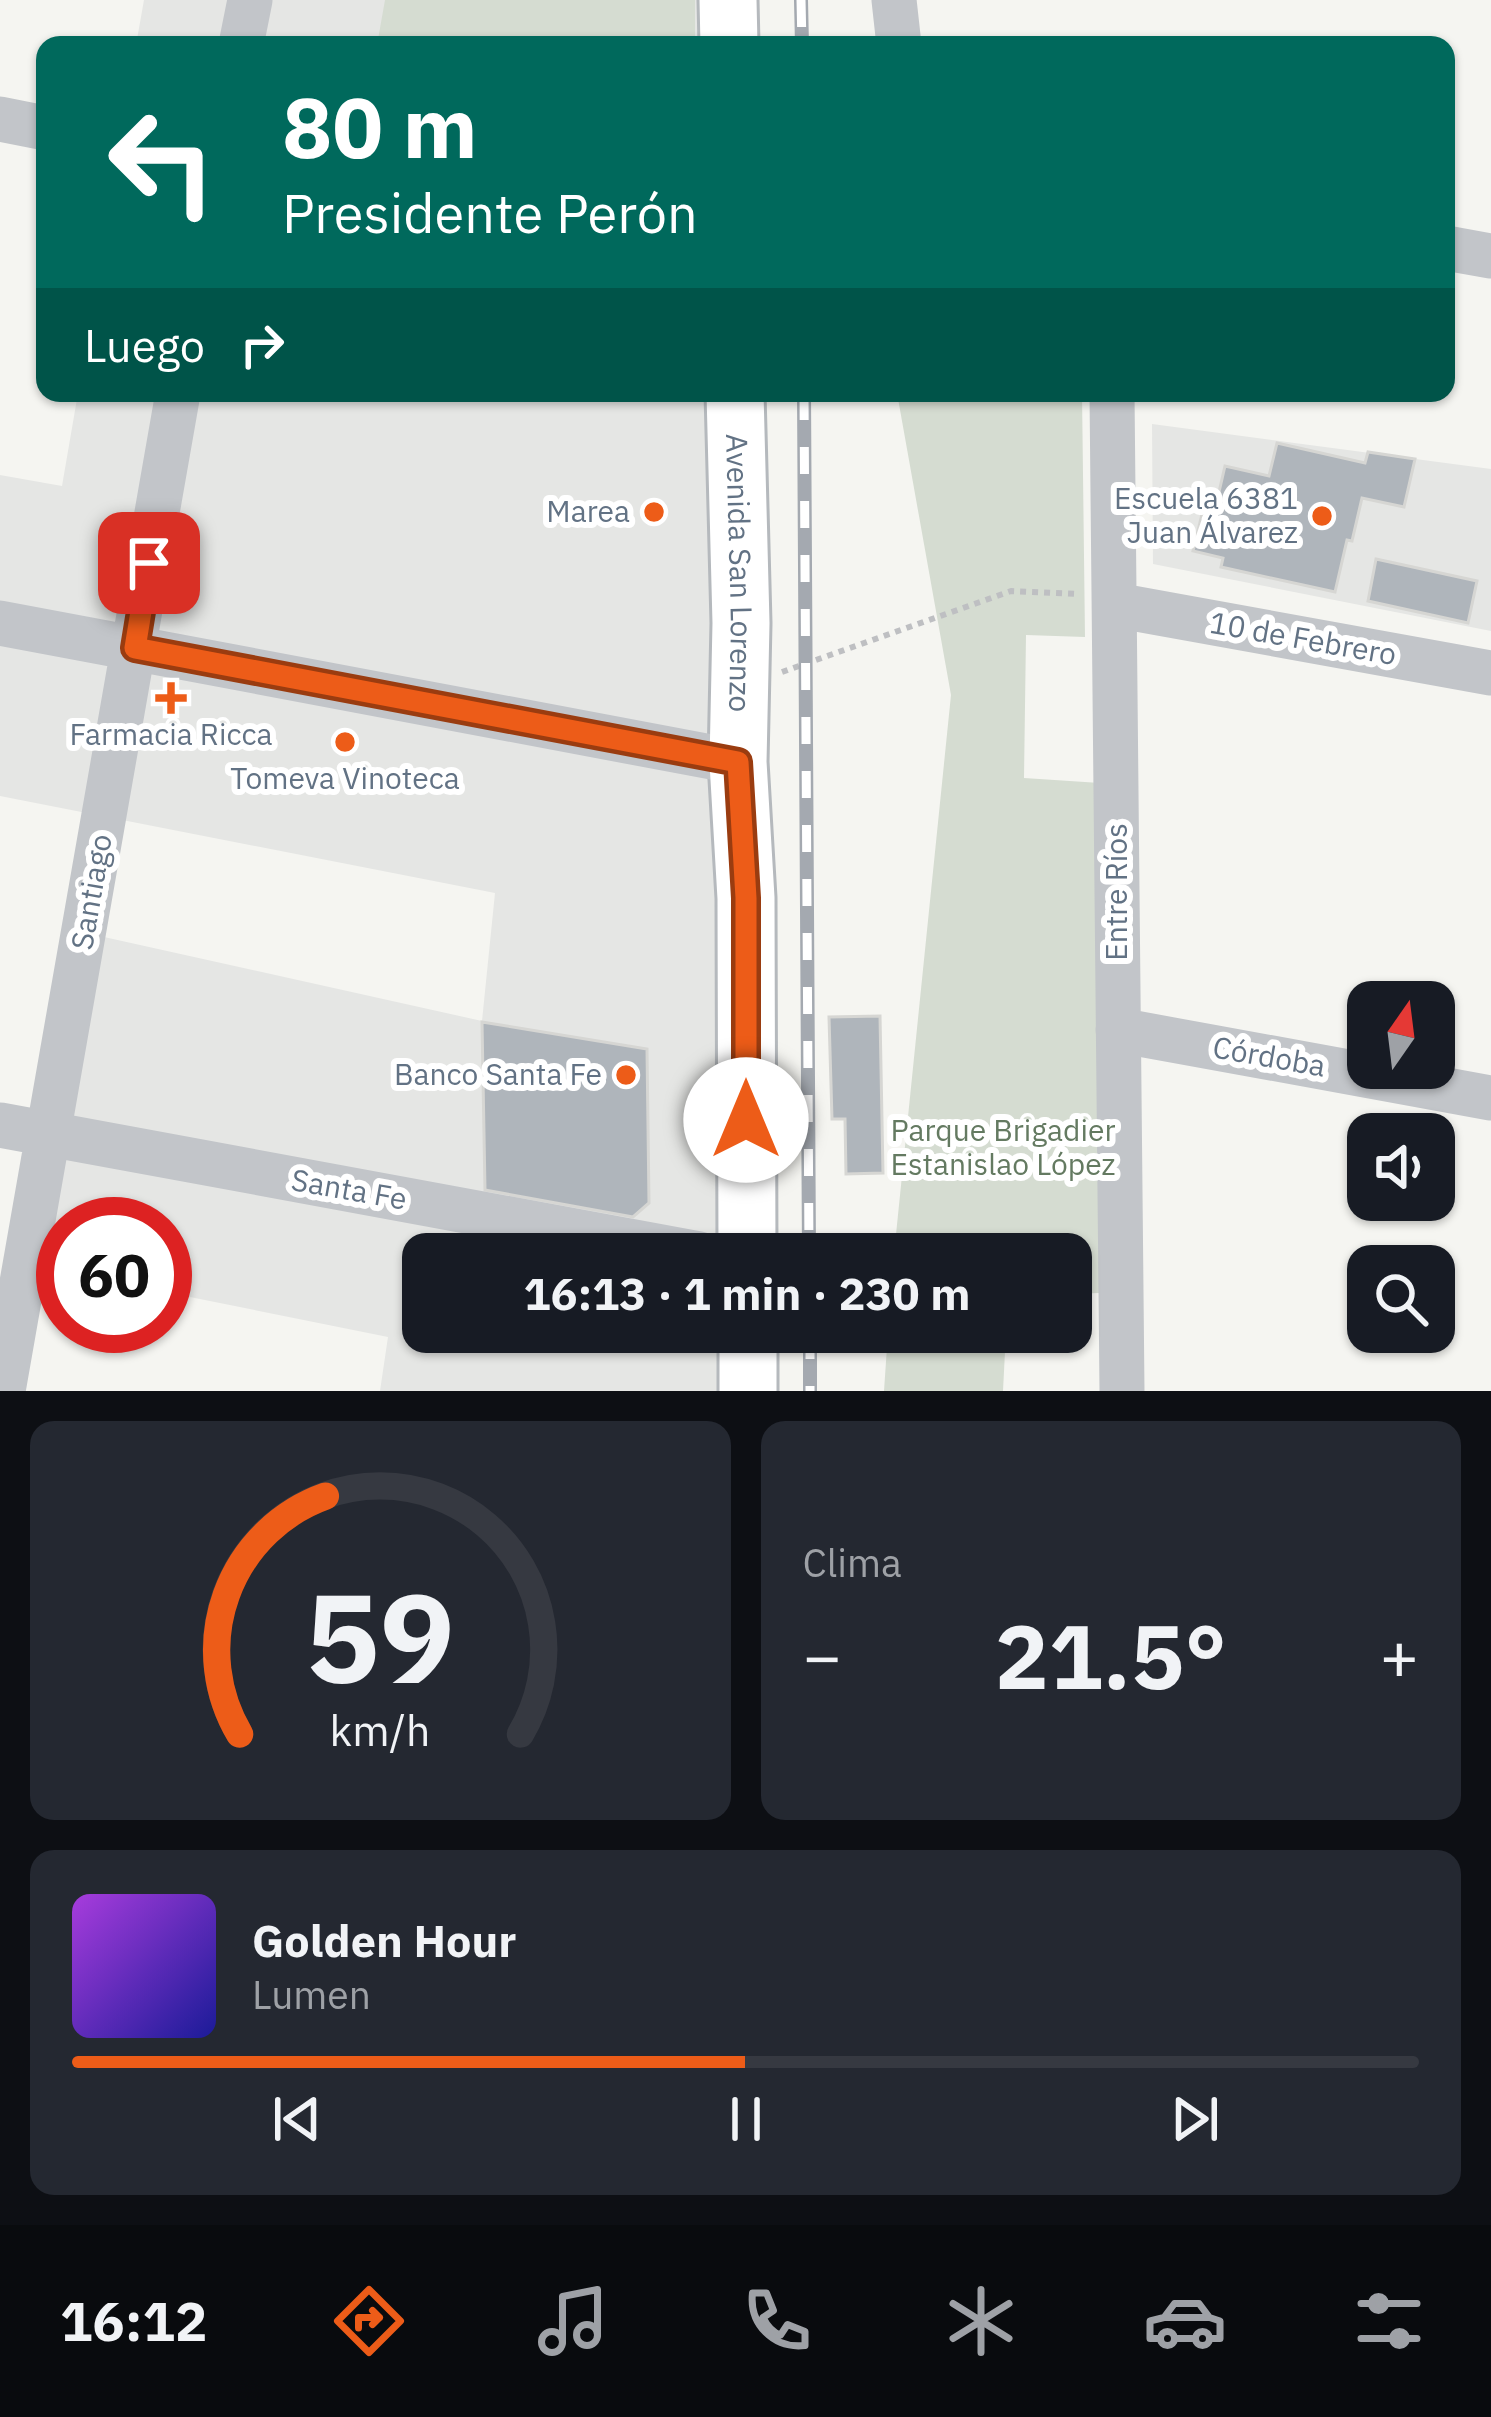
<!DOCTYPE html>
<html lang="es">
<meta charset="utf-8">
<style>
:root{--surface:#171b24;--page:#242831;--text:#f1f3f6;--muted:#9ea1a6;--line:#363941;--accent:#ed5c18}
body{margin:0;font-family:"IBM Plex Sans",sans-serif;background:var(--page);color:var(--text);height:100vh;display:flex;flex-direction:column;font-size:45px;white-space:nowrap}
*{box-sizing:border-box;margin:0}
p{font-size:39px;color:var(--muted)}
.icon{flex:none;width:66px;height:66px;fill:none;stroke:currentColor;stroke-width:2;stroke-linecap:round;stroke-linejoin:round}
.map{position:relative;height:1391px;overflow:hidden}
.sheet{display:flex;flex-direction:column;gap:30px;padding:30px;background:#0d0f14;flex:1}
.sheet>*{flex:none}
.banner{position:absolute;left:36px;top:36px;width:1419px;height:366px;border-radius:24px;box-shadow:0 3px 9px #0004;background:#00695c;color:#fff;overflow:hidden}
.needle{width:78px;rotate:14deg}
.fabs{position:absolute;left:1347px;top:981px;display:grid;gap:24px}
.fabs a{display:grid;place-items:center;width:108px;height:108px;border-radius:24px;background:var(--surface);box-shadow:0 3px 9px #0004;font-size:60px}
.speed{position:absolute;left:36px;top:1197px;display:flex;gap:24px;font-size:60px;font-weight:700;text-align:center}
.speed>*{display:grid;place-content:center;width:156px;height:156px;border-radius:50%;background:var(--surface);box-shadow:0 3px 9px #0004;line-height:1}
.speed .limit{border:18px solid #d22;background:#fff;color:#111}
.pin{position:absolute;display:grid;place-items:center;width:102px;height:102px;color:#fff;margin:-51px;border-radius:24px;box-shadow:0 6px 18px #0006}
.me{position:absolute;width:132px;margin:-66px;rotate:0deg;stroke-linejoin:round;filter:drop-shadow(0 0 9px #0008)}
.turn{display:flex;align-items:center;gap:42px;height:252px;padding:0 48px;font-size:54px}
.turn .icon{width:156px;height:156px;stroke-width:2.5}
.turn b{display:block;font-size:84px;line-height:102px}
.then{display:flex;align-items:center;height:114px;padding:0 48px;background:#0003;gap:24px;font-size:45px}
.big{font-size:90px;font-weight:800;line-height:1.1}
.sheet .tile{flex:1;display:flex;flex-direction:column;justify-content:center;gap:18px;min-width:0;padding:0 42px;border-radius:24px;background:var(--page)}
.sheet .dial{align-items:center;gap:0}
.dial svg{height:312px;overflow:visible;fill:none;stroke:var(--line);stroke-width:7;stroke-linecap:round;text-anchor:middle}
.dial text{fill:var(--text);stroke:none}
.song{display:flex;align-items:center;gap:36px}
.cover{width:144px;height:144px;border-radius:18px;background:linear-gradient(135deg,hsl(280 70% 55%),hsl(240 70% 35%))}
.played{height:12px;border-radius:6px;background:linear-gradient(90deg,var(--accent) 50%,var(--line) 50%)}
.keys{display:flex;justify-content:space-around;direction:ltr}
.heat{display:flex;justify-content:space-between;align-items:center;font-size:66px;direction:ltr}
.sheet .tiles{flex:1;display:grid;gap:30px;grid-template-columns:1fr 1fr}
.tile:last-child{grid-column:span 2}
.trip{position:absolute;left:402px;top:1233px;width:690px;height:120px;border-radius:24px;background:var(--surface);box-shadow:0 3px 9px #0004;font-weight:800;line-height:120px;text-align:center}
.menu{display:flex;height:192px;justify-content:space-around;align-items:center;background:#090b0e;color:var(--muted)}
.menu .icon{width:84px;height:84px}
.menu .active{color:var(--accent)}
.menu b{font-size:54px;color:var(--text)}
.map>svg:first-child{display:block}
.built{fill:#e5e6e4}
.green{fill:#d5dcd1}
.building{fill:#afb5bb;stroke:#d6d6d3;stroke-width:3}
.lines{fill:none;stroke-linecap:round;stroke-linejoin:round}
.major-casing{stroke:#b5b9bd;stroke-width:63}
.path{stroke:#bebfc2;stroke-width:6;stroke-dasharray:6 6;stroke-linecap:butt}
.minor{stroke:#c2c5c9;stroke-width:45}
.major{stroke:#fff;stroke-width:57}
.rail-casing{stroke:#a4a9b0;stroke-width:14}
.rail{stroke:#fff;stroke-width:9;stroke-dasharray:27;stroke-linecap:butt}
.route-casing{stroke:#9a3c10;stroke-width:30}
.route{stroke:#ed5c18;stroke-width:21}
.poi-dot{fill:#ed5c18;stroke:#fff;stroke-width:4.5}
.labels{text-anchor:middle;stroke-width:12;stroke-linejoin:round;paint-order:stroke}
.poi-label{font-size:30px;fill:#627284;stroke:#fff;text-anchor:end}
.street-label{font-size:30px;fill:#627284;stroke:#fff}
.park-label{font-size:30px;fill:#647a61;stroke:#fff}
</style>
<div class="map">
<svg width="1491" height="1391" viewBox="0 0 1491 1391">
<rect width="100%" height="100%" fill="#f5f5f1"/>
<path class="built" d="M144,0H731L732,45H136Z
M78,393H735L743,1254H423V1332H743L744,1391H380L388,1337L165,1292V1224H63V1272L26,1264L104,937L482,1021L495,893L0,796V475L62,486Z
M1152,424L1491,469V631L1153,564Z"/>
<path class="green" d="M385,0H695V45H377Z
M897,393H1082L1085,637L1026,635L1024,778L1100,783L1099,1293L1071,1294V1254H894L951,695Z
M888,1332H1006L1003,1391H884Z"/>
<path class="building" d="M1277,443L1365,463L1368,452L1415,459L1404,507L1362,498L1352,541L1347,540L1335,592L1221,567L1223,558L1193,551L1205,502L1216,505L1225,466L1269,476Z
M1376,559L1477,581L1468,623L1368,601Z
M880,1016L883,1173L846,1174L845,1119H832L829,1017Z
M482,1022L647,1049L649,1203L633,1217L485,1190Z"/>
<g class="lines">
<defs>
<g id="major">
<path d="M728,0L729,45"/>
<path id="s1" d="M735,393L741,623L738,762L746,898L747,1254"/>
<path d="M748,1332V1391"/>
</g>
</defs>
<use href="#major" class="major-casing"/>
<path class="path" d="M782,672L1011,591L1078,594"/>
<path class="minor" d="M894,0L899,45
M241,45L250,0
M0,119L45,128
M1446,248L1491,256
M1112,393L1122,1391
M1115,605L1491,673
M0,623L738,762
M1118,1030L1491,1098
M0,1125L699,1254
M3,1391L178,393"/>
<use href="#major" class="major"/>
<defs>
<path id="rail" d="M801,0L802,45
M804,393L809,1254
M810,1332V1391"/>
</defs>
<use href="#rail" class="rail-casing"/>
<use href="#rail" class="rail"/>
</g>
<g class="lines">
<defs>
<path id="route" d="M149,563L135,648L738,762L746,898V1120"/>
</defs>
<use href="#route" class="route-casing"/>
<use href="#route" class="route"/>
</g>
<g class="poi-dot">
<circle cx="654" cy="512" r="12"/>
<circle cx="1322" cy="516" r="12"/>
<path d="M165 680h12v12h12v12h-12v12h-12v-12h-12v-12h12z"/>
<circle cx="345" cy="742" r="12"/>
<circle cx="626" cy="1075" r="12"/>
</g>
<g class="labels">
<g class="poi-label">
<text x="1298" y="509">Escuela 6381<tspan x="1298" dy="34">Juan Álvarez</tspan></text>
<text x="630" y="522">Marea</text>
<text x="171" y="745" text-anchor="middle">Farmacia Ricca</text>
<text x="345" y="789" text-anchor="middle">Tomeva Vinoteca</text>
<text x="602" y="1085">Banco Santa Fe</text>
</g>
<g class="street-label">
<text dy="10" stroke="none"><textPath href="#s1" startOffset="180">Avenida San Lorenzo</textPath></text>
<text transform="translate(1303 639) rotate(10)" y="10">10 de Febrero</text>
<text transform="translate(92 892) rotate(-80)" y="10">Santiago</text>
<text transform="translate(1117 892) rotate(-90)" y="10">Entre Ríos</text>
<text transform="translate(1269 1057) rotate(10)" y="10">Córdoba</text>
<text transform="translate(349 1190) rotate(10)" y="10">Santa Fe</text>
</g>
<g class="park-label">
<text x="1003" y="1141">Parque Brigadier<tspan x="1003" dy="34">Estanislao López</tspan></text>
</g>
</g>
</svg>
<div class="fabs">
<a><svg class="needle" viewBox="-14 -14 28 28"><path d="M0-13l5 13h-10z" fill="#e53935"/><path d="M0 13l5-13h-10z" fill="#9ea1a6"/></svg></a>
<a><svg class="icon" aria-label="sound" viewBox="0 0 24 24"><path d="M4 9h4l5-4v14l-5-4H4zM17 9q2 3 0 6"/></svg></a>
<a><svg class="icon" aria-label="search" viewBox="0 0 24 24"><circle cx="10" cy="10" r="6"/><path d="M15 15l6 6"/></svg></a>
</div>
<div class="speed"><div class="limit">60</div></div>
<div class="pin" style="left:149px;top:563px;background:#d93025"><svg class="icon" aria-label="arrive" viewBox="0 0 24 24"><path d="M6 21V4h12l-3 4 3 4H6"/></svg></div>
<svg class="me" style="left:746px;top:1120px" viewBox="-20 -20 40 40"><circle r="19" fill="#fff"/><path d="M0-13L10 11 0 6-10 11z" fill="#ed5c18"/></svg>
<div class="trip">16:13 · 1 min · 230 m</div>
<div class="banner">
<div class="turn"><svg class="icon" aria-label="left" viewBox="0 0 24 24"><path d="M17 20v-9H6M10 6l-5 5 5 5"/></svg><div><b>80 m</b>Presidente Perón</div></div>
<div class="then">Luego<svg class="icon" aria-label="right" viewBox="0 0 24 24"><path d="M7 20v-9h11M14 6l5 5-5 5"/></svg></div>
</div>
</div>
<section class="sheet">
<div class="tiles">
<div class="tile dial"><svg viewBox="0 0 100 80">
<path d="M14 69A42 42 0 1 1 86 69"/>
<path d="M14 69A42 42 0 0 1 36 8" stroke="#ed5c18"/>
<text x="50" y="56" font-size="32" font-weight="700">59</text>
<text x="50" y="72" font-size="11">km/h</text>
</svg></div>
<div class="tile"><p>Clima</p>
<div class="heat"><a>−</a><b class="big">21.5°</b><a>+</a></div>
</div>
<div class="tile">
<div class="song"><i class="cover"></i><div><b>Golden Hour</b><p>Lumen</p></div></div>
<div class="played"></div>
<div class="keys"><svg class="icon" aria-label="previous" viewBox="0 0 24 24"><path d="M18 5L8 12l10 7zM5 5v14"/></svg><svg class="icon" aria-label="pause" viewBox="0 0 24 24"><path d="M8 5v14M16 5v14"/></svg><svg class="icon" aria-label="next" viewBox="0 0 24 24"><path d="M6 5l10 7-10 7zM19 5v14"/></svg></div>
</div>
</div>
</section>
<nav class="menu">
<b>16:12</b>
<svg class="icon active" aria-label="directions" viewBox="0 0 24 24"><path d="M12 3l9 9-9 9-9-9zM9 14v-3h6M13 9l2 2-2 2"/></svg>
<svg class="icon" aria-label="music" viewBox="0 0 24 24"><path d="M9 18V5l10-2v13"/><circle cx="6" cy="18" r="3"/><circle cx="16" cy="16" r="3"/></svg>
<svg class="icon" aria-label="phone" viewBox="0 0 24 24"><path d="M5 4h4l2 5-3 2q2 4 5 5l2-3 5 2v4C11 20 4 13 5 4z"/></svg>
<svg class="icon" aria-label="climate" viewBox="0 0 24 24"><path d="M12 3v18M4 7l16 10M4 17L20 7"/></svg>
<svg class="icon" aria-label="car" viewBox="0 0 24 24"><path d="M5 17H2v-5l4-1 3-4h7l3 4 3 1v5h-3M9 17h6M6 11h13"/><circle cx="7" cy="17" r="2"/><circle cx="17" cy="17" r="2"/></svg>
<svg class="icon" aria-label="filters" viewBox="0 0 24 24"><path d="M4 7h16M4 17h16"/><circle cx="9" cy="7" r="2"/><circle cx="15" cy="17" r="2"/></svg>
</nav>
